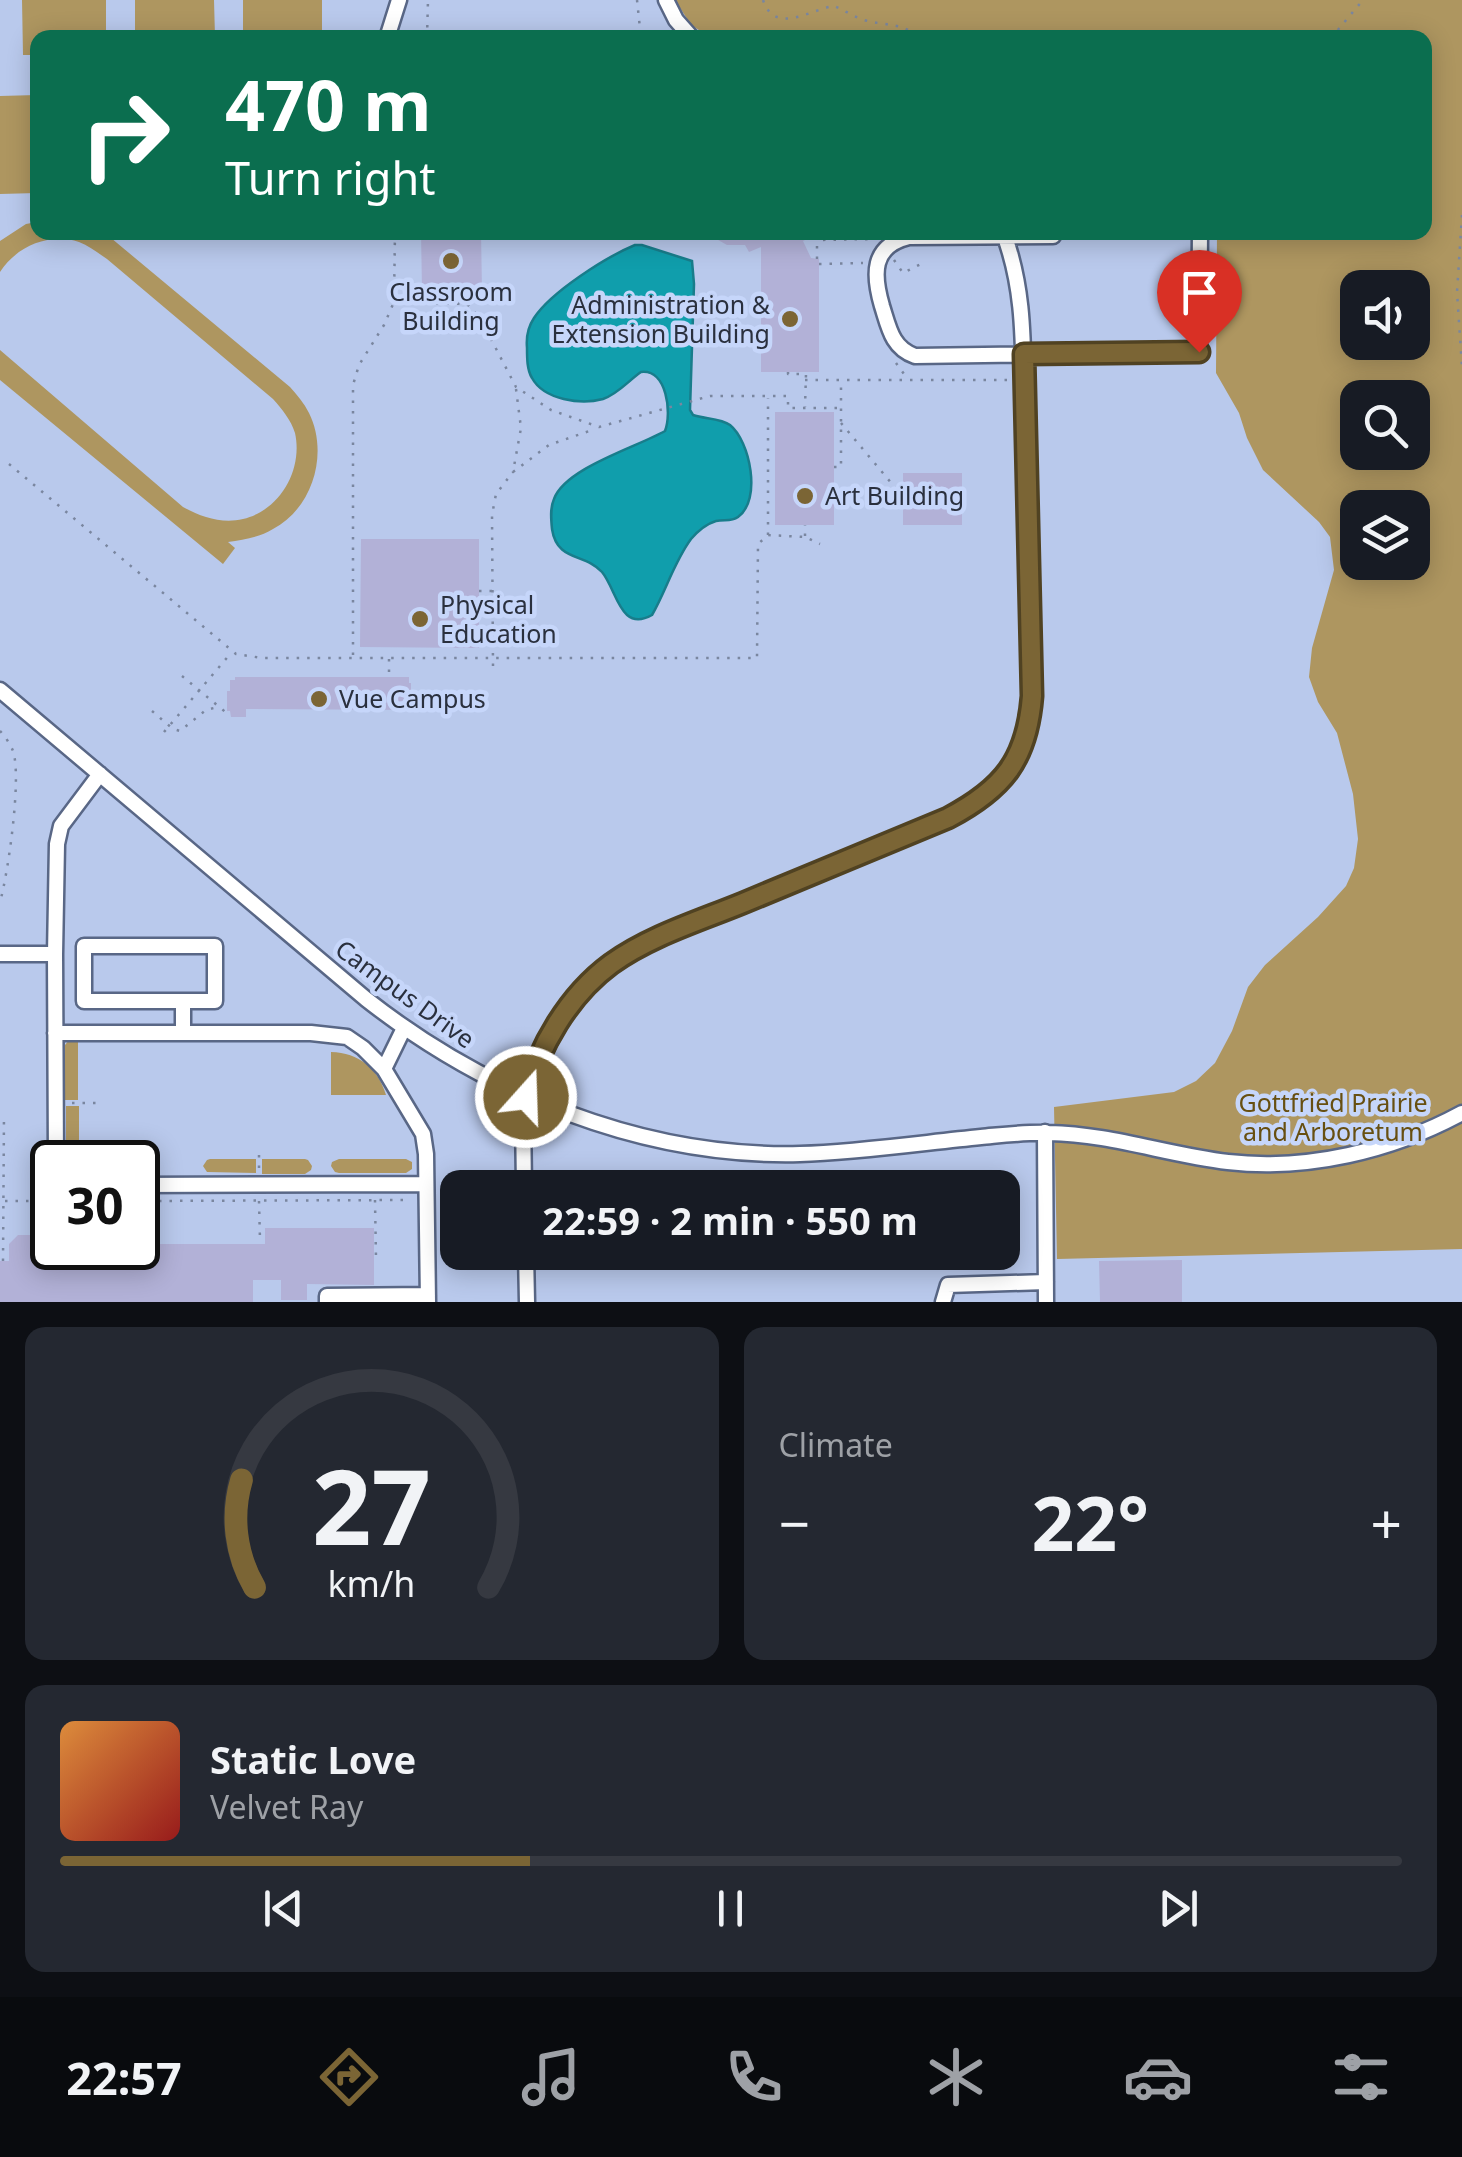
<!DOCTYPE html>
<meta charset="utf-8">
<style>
:root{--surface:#171b24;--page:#242831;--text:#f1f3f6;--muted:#9ea1a6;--line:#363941;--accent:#7b6535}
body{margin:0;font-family:"Noto Sans",sans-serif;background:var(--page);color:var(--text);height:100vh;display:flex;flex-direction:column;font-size:38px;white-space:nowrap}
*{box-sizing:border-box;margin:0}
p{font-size:32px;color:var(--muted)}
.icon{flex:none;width:55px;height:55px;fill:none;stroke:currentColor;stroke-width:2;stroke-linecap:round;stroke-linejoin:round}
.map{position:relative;height:1302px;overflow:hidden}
.side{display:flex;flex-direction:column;gap:25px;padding:25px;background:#0d0f14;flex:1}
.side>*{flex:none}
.banner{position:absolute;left:30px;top:30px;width:1402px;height:210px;border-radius:20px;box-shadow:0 5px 25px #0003;background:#0b6e4f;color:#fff;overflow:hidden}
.tools{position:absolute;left:1340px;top:270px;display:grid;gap:20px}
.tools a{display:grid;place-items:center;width:90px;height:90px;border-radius:20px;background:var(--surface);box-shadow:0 5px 25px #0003;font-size:50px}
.speed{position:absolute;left:30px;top:1140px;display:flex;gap:20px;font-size:50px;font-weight:700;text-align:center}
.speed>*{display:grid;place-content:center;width:130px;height:130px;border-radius:50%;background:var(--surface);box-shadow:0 5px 25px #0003;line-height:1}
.speed .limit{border:5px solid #111;border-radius:15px;background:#fff;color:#111}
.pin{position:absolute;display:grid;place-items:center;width:85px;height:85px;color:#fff;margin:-102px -42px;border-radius:50% 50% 50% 0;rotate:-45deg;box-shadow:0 0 10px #0007}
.pin .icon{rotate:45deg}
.me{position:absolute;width:110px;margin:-55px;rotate:20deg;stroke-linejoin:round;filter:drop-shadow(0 0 8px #0008)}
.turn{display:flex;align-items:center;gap:35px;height:210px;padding:0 30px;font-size:45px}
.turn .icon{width:130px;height:130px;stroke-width:2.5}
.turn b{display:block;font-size:70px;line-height:85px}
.big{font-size:75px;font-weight:700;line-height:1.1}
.side .widget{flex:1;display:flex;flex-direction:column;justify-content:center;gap:15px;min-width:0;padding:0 35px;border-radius:20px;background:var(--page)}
.side .dial{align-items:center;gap:0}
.dial svg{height:260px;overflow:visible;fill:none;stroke:var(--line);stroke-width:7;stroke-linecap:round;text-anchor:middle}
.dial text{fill:var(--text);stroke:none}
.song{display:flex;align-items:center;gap:30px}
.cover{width:120px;height:120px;border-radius:15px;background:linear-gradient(135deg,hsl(30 70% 55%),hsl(0 70% 35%))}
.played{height:10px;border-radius:5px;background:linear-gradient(90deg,var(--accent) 35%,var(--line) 35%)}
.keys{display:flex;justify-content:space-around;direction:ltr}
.heat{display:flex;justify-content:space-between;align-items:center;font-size:55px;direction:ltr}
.side .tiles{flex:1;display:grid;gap:25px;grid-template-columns:1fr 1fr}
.widget:last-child{grid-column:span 2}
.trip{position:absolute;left:440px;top:1170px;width:580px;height:100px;border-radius:20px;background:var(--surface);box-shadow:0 5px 25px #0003;font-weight:700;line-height:100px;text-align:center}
.tabs{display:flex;height:160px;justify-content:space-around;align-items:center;background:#090b0e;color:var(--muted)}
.tabs .icon{width:70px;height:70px}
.tabs .current{color:var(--accent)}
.tabs b{font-size:45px;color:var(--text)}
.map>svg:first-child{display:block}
.green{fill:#ae9660;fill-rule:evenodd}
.water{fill:#109eac;stroke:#187d8b;stroke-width:2.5}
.building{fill:#b2b1d7}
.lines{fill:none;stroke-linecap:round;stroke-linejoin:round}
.minor-casing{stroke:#596786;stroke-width:19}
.path{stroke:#7a869f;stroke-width:2.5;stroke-dasharray:2.5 8;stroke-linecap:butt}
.minor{stroke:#fff;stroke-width:14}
.route-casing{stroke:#504222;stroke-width:25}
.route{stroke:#7b6535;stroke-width:18}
.poi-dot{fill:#7b6535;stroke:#c6d6fa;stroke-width:4}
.labels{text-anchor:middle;stroke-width:9;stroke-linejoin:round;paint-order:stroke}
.poi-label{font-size:25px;fill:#2a303e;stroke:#c6d6fa;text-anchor:start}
.street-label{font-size:25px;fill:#2a303e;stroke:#c6d6fa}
.park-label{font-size:25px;fill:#674f11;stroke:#c6d6fa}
</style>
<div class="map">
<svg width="1462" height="1302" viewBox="0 0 1462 1302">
<rect width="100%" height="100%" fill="#b9c9ec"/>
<path class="green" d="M22,0H106V37L38,38L37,55H23Z
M135,0H214L215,37H135Z
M243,0H322V37H243Z
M675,0H1462V1249L1057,1259L1054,1107L1174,1092L1196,1081L1215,1063L1232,1031L1248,987L1265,965L1318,917L1346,886L1354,868L1358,839L1353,794L1337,733L1318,702L1309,677L1312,648L1334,570L1330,537L1319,522L1263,470L1247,438L1239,413L1216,373L1217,233L1425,232V38L710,37L691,25ZM1358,288H1412V342H1358ZM1358,398H1412V452H1358ZM1358,508H1412V562H1358Z
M37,95V193L0,194V96Z
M37,222L38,232L105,233L290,387C297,395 304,403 309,413C329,453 313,508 273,529C260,537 244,540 228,542L235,548L223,564L0,380V350L183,507C201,517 222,524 243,519C281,510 303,469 295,433C291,420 282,409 273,399L107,259C98,253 89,246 79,242C49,232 16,247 0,272V241L26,224Z
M70,1039L78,1040V1100H65V1045Z
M331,1052C359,1053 378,1068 386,1095H331Z
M66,1106H79V1159H90V1162H66Z
M210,1159H256V1173L207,1172L203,1166L207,1160Z
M262,1159H305L308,1160L312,1166L311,1170L305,1174H262Z
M339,1159H406L412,1162V1169L406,1173H339L335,1172L331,1166L332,1162Z"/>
<path class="water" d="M635,245H642L692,261L694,284L690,410L693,415C704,419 721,418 730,425C750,441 762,500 738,517C731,522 724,519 716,521C706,524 697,532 691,539C674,562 666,591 652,615C620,633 617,590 602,572C585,553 557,562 552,529C551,519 550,508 554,499C565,468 637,447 665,431C672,413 667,369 641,372C628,381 618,394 603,399C581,405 544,400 532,378C527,370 527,358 527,348C526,337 528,327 534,318C551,292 606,257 635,245Z"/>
<path class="building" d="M421,232H481L482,291L422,290Z
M704,232H821L803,241L811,258L819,259V372H761V247L749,252L745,245H727Z
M775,412H834V525H775Z
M903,473H962V525H903Z
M361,539H479V648L360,647Z
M235,677H409V683H411V710L246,709V717H231L230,711H227V691H230V680H235Z
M265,1228H374V1285L307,1284V1300H281V1280H253V1302H0V1261H9V1244L18,1235H36L35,1244H52V1248H138V1244H265Z
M1182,1260V1302H1100L1099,1261Z"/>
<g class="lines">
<defs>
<path id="minor" d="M666,0L676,20L692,38
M387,38L399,0
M1053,232V236L909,237C871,246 873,275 882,306C889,328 892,348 915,356L1199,352L1200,232
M0,690L366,999C487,1094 643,1158 800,1154C860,1152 921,1143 981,1137C1003,1135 1026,1132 1049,1133C1110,1134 1168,1155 1228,1162C1307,1171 1392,1151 1462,1113
M84,946H215V1001H84Z
M0,954H55
M55,1033H311L347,1037L363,1048L384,1069L423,1134L426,1154L428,1302
M183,1033V1001
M384,1069L404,1028
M1045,1132L1046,1302
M56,1162L55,954L57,844L61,826L100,774
M138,1185L426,1184
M524,1188L523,1114L531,1076L564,1015L581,993L609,966L657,938L948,818C980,801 1009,781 1022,746C1043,690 1029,616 1027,557C1026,504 1025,450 1024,397C1023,341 1024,286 1003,232
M526,1252L527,1302
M327,1302V1296L428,1295
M943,1302L948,1285L1046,1282"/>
</defs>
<use href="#minor" class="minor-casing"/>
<path class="path" d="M637,0L641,38
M763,0C775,36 811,9 834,6C844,10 854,17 864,20C884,26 903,22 919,38
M427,38L428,0
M1331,38L1363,0
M1462,215L1457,292L1462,367
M815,236L817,240L875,239
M817,259V241
M894,260L903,273L923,263
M819,264L863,263
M450,291V300
M394,302L467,304L480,318L516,387L551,410L599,427L710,396H788V408H841
M896,363L904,374
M788,372V374H806L805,407
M805,380H1009
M516,389L521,428L513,472L549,445L595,429
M841,423L903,497
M9,464L236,654L262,658H757L758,544L768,535L805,537L820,544
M834,467H841V380
M768,535V398
M805,536V525
M479,591H493
M353,655V385L359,365L384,325L394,302L395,232
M389,659V676
M493,666L492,515L496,494L513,472
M182,676L229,715
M152,711L173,729L180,731L206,710L218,707
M0,731C5,736 10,744 13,751C22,777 8,874 0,902
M164,732L231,653
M72,1103H100
M152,1155L153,1169
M259,1155V1168
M93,1162V1157L100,1156
M375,1200L376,1258
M5,1201H52
M138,1201L411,1200
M259,1201L260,1240
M153,1202V1253
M3,1261L4,1114"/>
<use href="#minor" class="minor"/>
</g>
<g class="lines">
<defs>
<path id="route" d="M526,1097C538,1047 569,995 611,964C650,936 699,921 743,903C811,875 880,846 948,818C1003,789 1027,760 1032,696L1024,354L1199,352"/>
</defs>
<use href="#route" class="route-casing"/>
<use href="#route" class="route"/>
</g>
<g class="poi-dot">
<circle cx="451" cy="261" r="10"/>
<circle cx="790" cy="319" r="10"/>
<circle cx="805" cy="496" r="10"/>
<circle cx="420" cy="619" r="10"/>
<circle cx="319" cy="699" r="10"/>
</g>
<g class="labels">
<g class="poi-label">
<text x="451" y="301" text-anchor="middle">Classroom<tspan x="451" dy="29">Building</tspan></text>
<text x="770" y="314" text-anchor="end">Administration &amp;<tspan x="770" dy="29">Extension Building</tspan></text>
<text x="825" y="505">Art Building</text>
<text x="440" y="614">Physical<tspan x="440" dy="29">Education</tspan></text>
<text x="339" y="708">Vue Campus</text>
</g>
<g class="street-label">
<text transform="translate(405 994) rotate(36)" y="9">Campus Drive</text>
</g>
<g class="park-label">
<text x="1333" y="1112">Gottfried Prairie<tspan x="1333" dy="29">and Arboretum</tspan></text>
</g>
</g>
</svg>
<div class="tools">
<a><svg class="icon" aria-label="sound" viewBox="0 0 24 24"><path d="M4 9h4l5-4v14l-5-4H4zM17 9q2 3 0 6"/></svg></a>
<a><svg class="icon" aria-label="search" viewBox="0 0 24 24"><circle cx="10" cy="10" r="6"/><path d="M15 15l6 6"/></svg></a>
<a><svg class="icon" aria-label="layers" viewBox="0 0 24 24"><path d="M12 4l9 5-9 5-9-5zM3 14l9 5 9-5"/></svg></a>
</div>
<div class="speed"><div class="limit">30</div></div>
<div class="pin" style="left:1199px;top:352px;background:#d93025"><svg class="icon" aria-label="arrive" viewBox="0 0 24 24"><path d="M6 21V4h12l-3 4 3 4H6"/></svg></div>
<svg class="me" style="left:526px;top:1097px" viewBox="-20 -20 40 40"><circle r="17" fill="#7b6535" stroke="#fff" stroke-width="3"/><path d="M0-11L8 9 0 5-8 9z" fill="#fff"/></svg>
<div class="trip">22:59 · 2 min · 550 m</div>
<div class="banner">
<div class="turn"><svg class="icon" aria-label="right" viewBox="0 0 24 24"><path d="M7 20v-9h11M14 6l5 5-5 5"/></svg><div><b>470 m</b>Turn right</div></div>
</div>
</div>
<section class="side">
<div class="tiles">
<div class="widget dial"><svg viewBox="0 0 100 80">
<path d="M14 69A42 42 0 1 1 86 69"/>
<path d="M14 69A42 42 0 0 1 10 36" stroke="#7b6535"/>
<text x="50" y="56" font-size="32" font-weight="700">27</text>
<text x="50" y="72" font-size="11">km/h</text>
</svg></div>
<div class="widget"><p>Climate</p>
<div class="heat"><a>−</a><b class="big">22°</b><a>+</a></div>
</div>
<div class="widget">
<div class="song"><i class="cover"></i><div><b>Static Love</b><p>Velvet Ray</p></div></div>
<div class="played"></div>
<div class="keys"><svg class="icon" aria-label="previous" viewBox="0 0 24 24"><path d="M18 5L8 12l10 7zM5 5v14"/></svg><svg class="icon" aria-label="pause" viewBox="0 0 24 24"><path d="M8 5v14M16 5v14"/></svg><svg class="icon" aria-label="next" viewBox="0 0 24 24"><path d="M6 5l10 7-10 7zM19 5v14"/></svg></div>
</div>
</div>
</section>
<nav class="tabs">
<b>22:57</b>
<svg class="icon current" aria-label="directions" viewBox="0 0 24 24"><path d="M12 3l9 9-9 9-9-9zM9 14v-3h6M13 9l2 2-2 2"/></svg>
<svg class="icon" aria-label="music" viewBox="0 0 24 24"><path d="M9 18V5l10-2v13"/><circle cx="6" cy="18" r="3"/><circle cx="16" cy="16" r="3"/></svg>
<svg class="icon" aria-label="phone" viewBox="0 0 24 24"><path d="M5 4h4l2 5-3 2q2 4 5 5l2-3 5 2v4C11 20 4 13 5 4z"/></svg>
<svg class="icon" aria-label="climate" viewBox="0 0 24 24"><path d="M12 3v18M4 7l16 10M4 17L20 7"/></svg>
<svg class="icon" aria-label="car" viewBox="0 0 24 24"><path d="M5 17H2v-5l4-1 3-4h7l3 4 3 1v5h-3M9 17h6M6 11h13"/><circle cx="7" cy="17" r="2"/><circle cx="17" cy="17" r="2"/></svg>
<svg class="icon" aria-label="filters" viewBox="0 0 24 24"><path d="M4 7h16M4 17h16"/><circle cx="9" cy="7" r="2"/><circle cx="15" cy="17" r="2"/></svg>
</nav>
